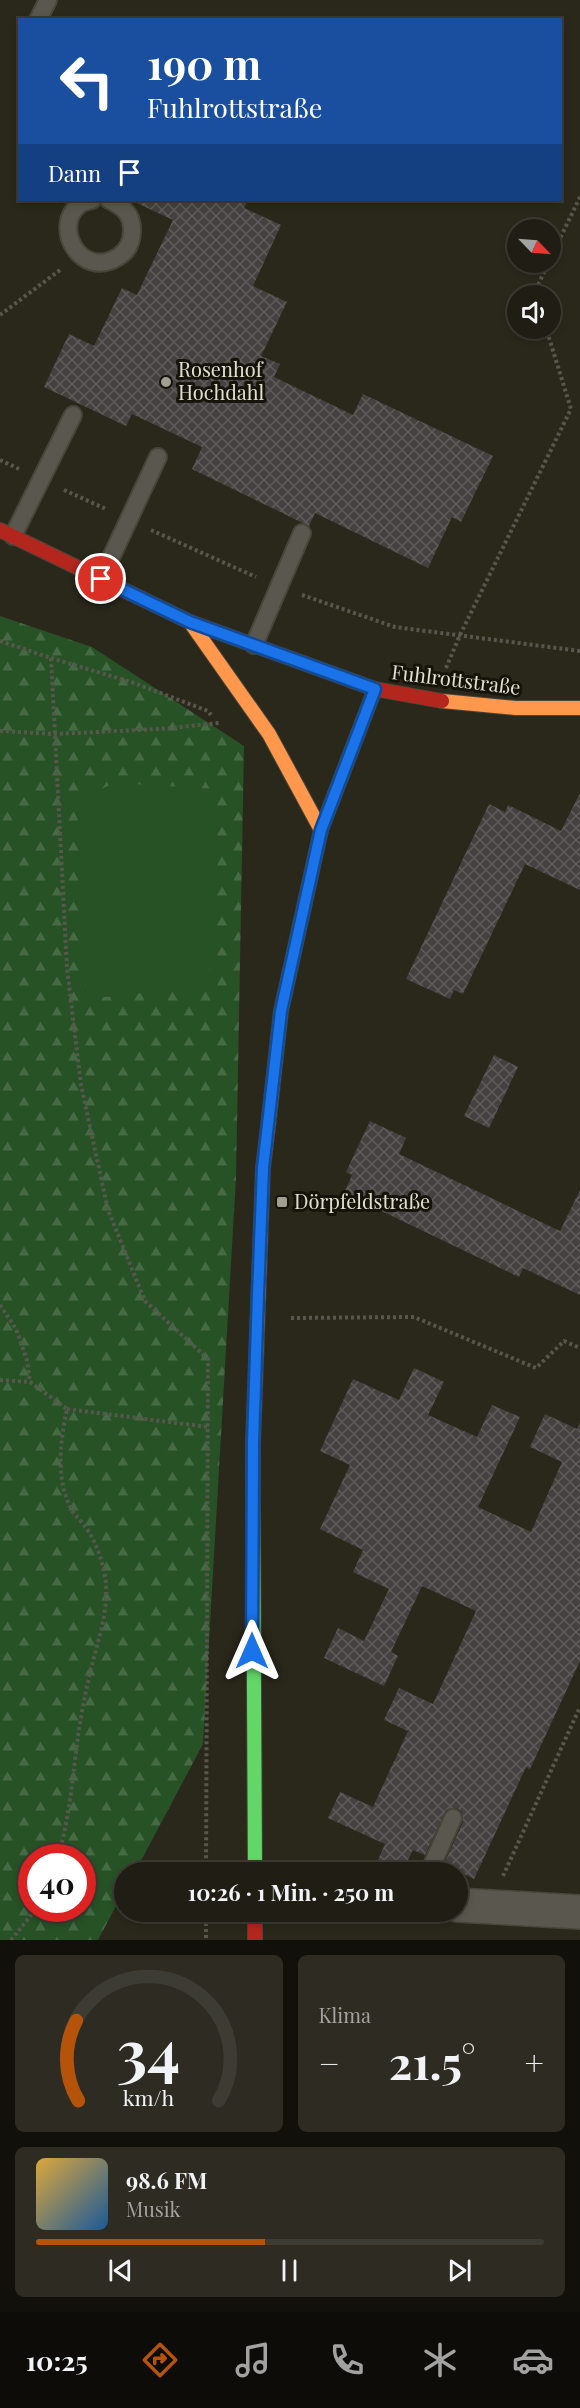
<!DOCTYPE html>
<html lang="de">
<meta charset="utf-8">
<style>
:root{--surface:#201e14;--page:#2d2b22;--text:#f1f3f6;--muted:#a2a2a0;--line:#3d3c34;--accent:#b45309}
body{margin:0;font-family:"Playfair Display",serif;background:var(--page);color:var(--text);height:100vh;display:flex;flex-direction:column;font-size:22px;white-space:nowrap}
*{box-sizing:border-box;margin:0}
p{font-size:20px;color:var(--muted)}
.icon{flex:none;width:33px;height:33px;fill:none;stroke:currentColor;stroke-width:2;stroke-linecap:round;stroke-linejoin:round}
.map{position:relative;height:1940px;overflow:hidden}
.drawer{display:flex;flex-direction:column;gap:15px;padding:15px;background:#12100b;flex:1}
.drawer>*{flex:none}
.top-card{position:absolute;left:18px;top:18px;width:544px;height:183px;border-radius:0px;box-shadow:0 3px 9px #0003,0 0 0 2px var(--line);background:#1a4fa0;color:#fff;overflow:hidden}
.needle{width:39px;rotate:115deg}
.fabs{position:absolute;left:507px;top:219px;display:grid;gap:12px}
.fabs a{display:grid;place-items:center;width:54px;height:54px;border-radius:50%;background:var(--surface);box-shadow:0 3px 9px #0003,0 0 0 2px var(--line);font-size:30px}
.speed{position:absolute;left:18px;top:1844px;display:flex;gap:12px;font-size:30px;font-weight:700;text-align:center}
.speed>*{display:grid;place-content:center;width:78px;height:78px;border-radius:50%;background:var(--surface);box-shadow:0 3px 9px #0003,0 0 0 2px var(--line);line-height:1}
.speed .limit{border:9px solid #d22;background:#fff;color:#111}
.pin{position:absolute;display:grid;place-items:center;width:51px;height:51px;color:#fff;margin:-26px;border:3px solid #fff;border-radius:50%;box-shadow:0 2px 6px #0007}
.me{position:absolute;width:66px;margin:-33px;rotate:0deg;stroke-linejoin:round;filter:drop-shadow(0 0 4px #0008)}
.turn{display:flex;align-items:center;gap:21px;height:126px;padding:0 30px;font-size:27px}
.turn .icon{width:78px;height:78px;stroke-width:2.5}
.turn b{display:block;font-size:42px;line-height:51px}
.then{display:flex;align-items:center;height:57px;padding:0 30px;background:#0003;gap:12px;font-size:22px}
.big{font-size:45px;font-weight:700;line-height:1.1}
.drawer .card{flex:1;display:flex;flex-direction:column;justify-content:center;gap:9px;min-width:0;padding:0 21px;border-radius:9px;background:var(--page)}
.drawer .dial{align-items:center;gap:0}
.dial svg{height:156px;overflow:visible;fill:none;stroke:var(--line);stroke-width:7;stroke-linecap:round;text-anchor:middle}
.dial text{fill:var(--text);stroke:none}
.song{display:flex;align-items:center;gap:18px}
.cover{width:72px;height:72px;border-radius:9px;background:linear-gradient(135deg,hsl(40 70% 55%),hsl(210 70% 35%))}
.played{height:6px;border-radius:3px;background:linear-gradient(90deg,var(--accent) 45%,var(--line) 45%)}
.keys{display:flex;justify-content:space-around;direction:ltr}
.heat{display:flex;justify-content:space-between;align-items:center;font-size:33px;direction:ltr}
.drawer .tiles{flex:1;display:grid;gap:15px;grid-template-columns:1fr 1fr}
.card:last-child{grid-column:span 2}
.trip{position:absolute;left:114px;top:1862px;width:354px;height:60px;border-radius:30px;background:var(--surface);box-shadow:0 3px 9px #0003,0 0 0 2px var(--line);font-weight:700;line-height:60px;text-align:center}
.dock{display:flex;height:96px;justify-content:space-around;align-items:center;background:#0d0c08;color:var(--muted)}
.dock .icon{width:42px;height:42px}
.dock .on{color:var(--accent)}
.dock b{font-size:27px;color:var(--text)}
.map>svg:first-child{display:block}
.forest{fill:url(#forest-firs);fill-rule:evenodd}
.park{fill:#265226}
.building{fill:url(#building-cross-hatch)}
.lines{fill:none;stroke-linecap:round;stroke-linejoin:round}
.lane-casing{stroke:#48453b;stroke-width:20}
.street-casing{stroke:#48453b;stroke-width:36}
.fast-casing{stroke:#48453b;stroke-width:16}
.slow-casing{stroke:#48453b;stroke-width:16}
.jam-casing{stroke:#48453b;stroke-width:16}
.path{stroke:#58574e;stroke-width:4;stroke-dasharray:3 3;stroke-linecap:butt}
.lane{stroke:#5a584e;stroke-width:16}
.street{stroke:#5a584e;stroke-width:33}
.fast{stroke:#63d668;stroke-width:14}
.slow{stroke:#ff974d;stroke-width:14}
.jam{stroke:#b3261e;stroke-width:14}
.route-casing{stroke:#114b97;stroke-width:15}
.route{stroke:#1a73e8;stroke-width:10}
.poi-dot{fill:#a29f91;stroke:#16140a;stroke-width:2}
.labels{text-anchor:middle;stroke-width:6;stroke-linejoin:round;paint-order:stroke}
.poi-label{font-size:20px;fill:#e2dfd1;stroke:#16140a;text-anchor:start}
.street-label{font-size:20px;fill:#e2dfd1;stroke:#16140a}
</style>
<div class="map">
<svg width="580" height="1940" viewBox="0 0 580 1940">
<defs>
<pattern id="forest-firs" width="22" height="20" patternUnits="userSpaceOnUse" patternTransform="scale(1.5)"><rect width="22" height="20" fill="#265226"/><path d="M5 1l3.5 6h-7zM16 11l3.5 6h-7z" fill="#456a44"/></pattern>
<pattern id="building-cross-hatch" width="8" height="8" patternUnits="userSpaceOnUse" patternTransform="scale(1.5)"><rect width="8" height="8" fill="#454140"/><path d="M0 0l8 8M0 8l8-8" fill="none" stroke="#605c5b"/></pattern>
</defs>
<rect width="100%" height="100%" fill="#2a281b"/>
<path class="forest" d="M0,616L92,647L244,746L236,1178L203,1744L135,1872H124V1891L98,1940H0ZM32,1857H82V1908H32Z"/>
<path class="park" d="M114,783L218,789L209,986L86,999L77,801Z"/>
<path class="building" d="M130,200H248L244,208L281,225L253,286L287,302L261,356L280,364L274,377L353,415L363,394L493,456L461,522L452,517L428,568L315,513L309,526L192,469L202,447L132,414L126,426L44,387L69,334L94,346L122,288L137,295L173,220Z
M580,793V890L525,864L463,994L454,990L450,999L406,979L489,804L505,812L508,805L561,831Z
M494,1055L518,1067L489,1128L464,1116Z
M370,1121L406,1138L399,1154L560,1231L580,1190V1295L523,1268L519,1277L344,1193L352,1175L346,1172Z
M414,1368L444,1382L428,1415L477,1437L492,1405L520,1417L478,1507L531,1532L562,1462L530,1447L545,1414L577,1429L580,1423V1661L530,1769L526,1767L474,1879L444,1864L463,1822L462,1812L457,1808L446,1810L425,1855L413,1850L402,1872L377,1862L385,1844L328,1818L340,1792L373,1807L408,1731L384,1720L399,1688L433,1704L476,1611L422,1586L391,1652L398,1656L384,1686L324,1658L338,1628L364,1641L389,1589L353,1572L363,1550L320,1529L350,1465L320,1451L353,1379L399,1400Z"/>
<g class="lines">
<defs>
<path id="lane" d="M38,20L48,0
M92,200C88,201 82,202 79,205C52,226 80,280 118,257C128,251 132,241 132,230C132,213 122,206 109,200
M13,536L73,415
M101,579L158,457
M254,645L302,533
M429,1872L453,1818"/>
<path id="street" d="M458,1905L580,1912"/>
<path id="fast" d="M268,1127L281,1011L321,830L375,689
M253,1506L255,1872"/>
<path id="slow" d="M190,622L269,734L321,830
M442,701L516,708H580
M253,1506V1443L263,1168L268,1127"/>
<path id="jam" d="M0,530L190,622L375,689L442,701
M255,1911V1940"/>
</defs>
<use href="#lane" class="lane-casing"/>
<use href="#street" class="street-casing"/>
<use href="#fast" class="fast-casing"/>
<use href="#slow" class="slow-casing"/>
<use href="#jam" class="jam-casing"/>
<path class="path" d="M550,259L580,197
M536,296L535,291L549,262
M0,315L60,270
M0,460L19,469
M64,490L106,509
M151,530L256,577
M302,595L395,627L580,651
M0,641L51,658L67,968L81,1085L108,1210L145,1301L208,1359L206,1872
M51,658L134,683L208,711L211,715
M446,668L460,635L571,409L546,328
M0,731L54,734L160,729L219,723
M0,1305L16,1329L27,1360L30,1382
M291,1318L414,1317L536,1368L564,1341L580,1348
M0,1380L30,1382L67,1409C60,1441 55,1482 73,1512C77,1518 83,1523 87,1529C98,1546 104,1565 106,1584C108,1616 97,1643 90,1673C86,1690 83,1706 80,1723C73,1768 71,1813 58,1857
M67,1409L208,1427
M503,1876L580,1707
M206,1911V1940
M11,1940L37,1908"/>
<use href="#lane" class="lane"/>
<use href="#street" class="street"/>
<use href="#fast" class="fast"/>
<use href="#slow" class="slow"/>
<use href="#jam" class="jam"/>
</g>
<g class="lines">
<defs>
<path id="route" d="M101,579L190,622L375,689L321,830L281,1011L263,1168L258,1295L253,1443L252,1651"/>
</defs>
<use href="#route" class="route-casing"/>
<use href="#route" class="route"/>
</g>
<g class="poi-dot">
<circle cx="166" cy="382" r="6"/>
<rect x="276" y="1196" width="12" height="12" rx="3"/>
</g>
<g class="labels">
<g class="poi-label">
<text x="178" y="377">Rosenhof<tspan x="178" dy="23">Hochdahl</tspan></text>
<text x="294" y="1209">Dörpfeldstraße</text>
</g>
<g class="street-label">
<text transform="translate(456 680) rotate(7)" y="7">Fuhlrottstraße</text>
</g>
</g>
</svg>
<div class="fabs">
<a><svg class="needle" viewBox="-14 -14 28 28"><path d="M0-13l5 13h-10z" fill="#e53935"/><path d="M0 13l5-13h-10z" fill="#a2a2a0"/></svg></a>
<a><svg class="icon" aria-label="sound" viewBox="0 0 24 24"><path d="M4 9h4l5-4v14l-5-4H4zM17 9q2 3 0 6"/></svg></a>
</div>
<div class="speed"><div class="limit">40</div></div>
<div class="pin" style="left:101px;top:579px;background:#d93025"><svg class="icon" aria-label="arrive" viewBox="0 0 24 24"><path d="M6 21V4h12l-3 4 3 4H6"/></svg></div>
<svg class="me" style="left:252px;top:1651px" viewBox="-20 -20 40 40"><path d="M0-17L14 15 0 8-14 15z" fill="#1a73e8" stroke="#fff" stroke-width="4"/></svg>
<div class="trip">10:26 · 1 Min. · 250 m</div>
<div class="top-card">
<div class="turn"><svg class="icon" aria-label="left" viewBox="0 0 24 24"><path d="M17 20v-9H6M10 6l-5 5 5 5"/></svg><div><b>190 m</b>Fuhlrottstraße</div></div>
<div class="then">Dann<svg class="icon" aria-label="arrive" viewBox="0 0 24 24"><path d="M6 21V4h12l-3 4 3 4H6"/></svg></div>
</div>
</div>
<section class="drawer">
<div class="tiles">
<div class="card dial"><svg viewBox="0 0 100 80">
<path d="M14 69A42 42 0 1 1 86 69"/>
<path d="M14 69A42 42 0 0 1 13 28" stroke="#b45309"/>
<text x="50" y="56" font-size="32" font-weight="700">34</text>
<text x="50" y="72" font-size="11">km/h</text>
</svg></div>
<div class="card"><p>Klima</p>
<div class="heat"><a>−</a><b class="big">21.5°</b><a>+</a></div>
</div>
<div class="card">
<div class="song"><i class="cover"></i><div><b>98.6 FM</b><p>Musik</p></div></div>
<div class="played"></div>
<div class="keys"><svg class="icon" aria-label="previous" viewBox="0 0 24 24"><path d="M18 5L8 12l10 7zM5 5v14"/></svg><svg class="icon" aria-label="pause" viewBox="0 0 24 24"><path d="M8 5v14M16 5v14"/></svg><svg class="icon" aria-label="next" viewBox="0 0 24 24"><path d="M6 5l10 7-10 7zM19 5v14"/></svg></div>
</div>
</div>
</section>
<nav class="dock">
<b>10:25</b>
<svg class="icon on" aria-label="directions" viewBox="0 0 24 24"><path d="M12 3l9 9-9 9-9-9zM9 14v-3h6M13 9l2 2-2 2"/></svg>
<svg class="icon" aria-label="music" viewBox="0 0 24 24"><path d="M9 18V5l10-2v13"/><circle cx="6" cy="18" r="3"/><circle cx="16" cy="16" r="3"/></svg>
<svg class="icon" aria-label="phone" viewBox="0 0 24 24"><path d="M5 4h4l2 5-3 2q2 4 5 5l2-3 5 2v4C11 20 4 13 5 4z"/></svg>
<svg class="icon" aria-label="climate" viewBox="0 0 24 24"><path d="M12 3v18M4 7l16 10M4 17L20 7"/></svg>
<svg class="icon" aria-label="car" viewBox="0 0 24 24"><path d="M5 17H2v-5l4-1 3-4h7l3 4 3 1v5h-3M9 17h6M6 11h13"/><circle cx="7" cy="17" r="2"/><circle cx="17" cy="17" r="2"/></svg>
</nav>
